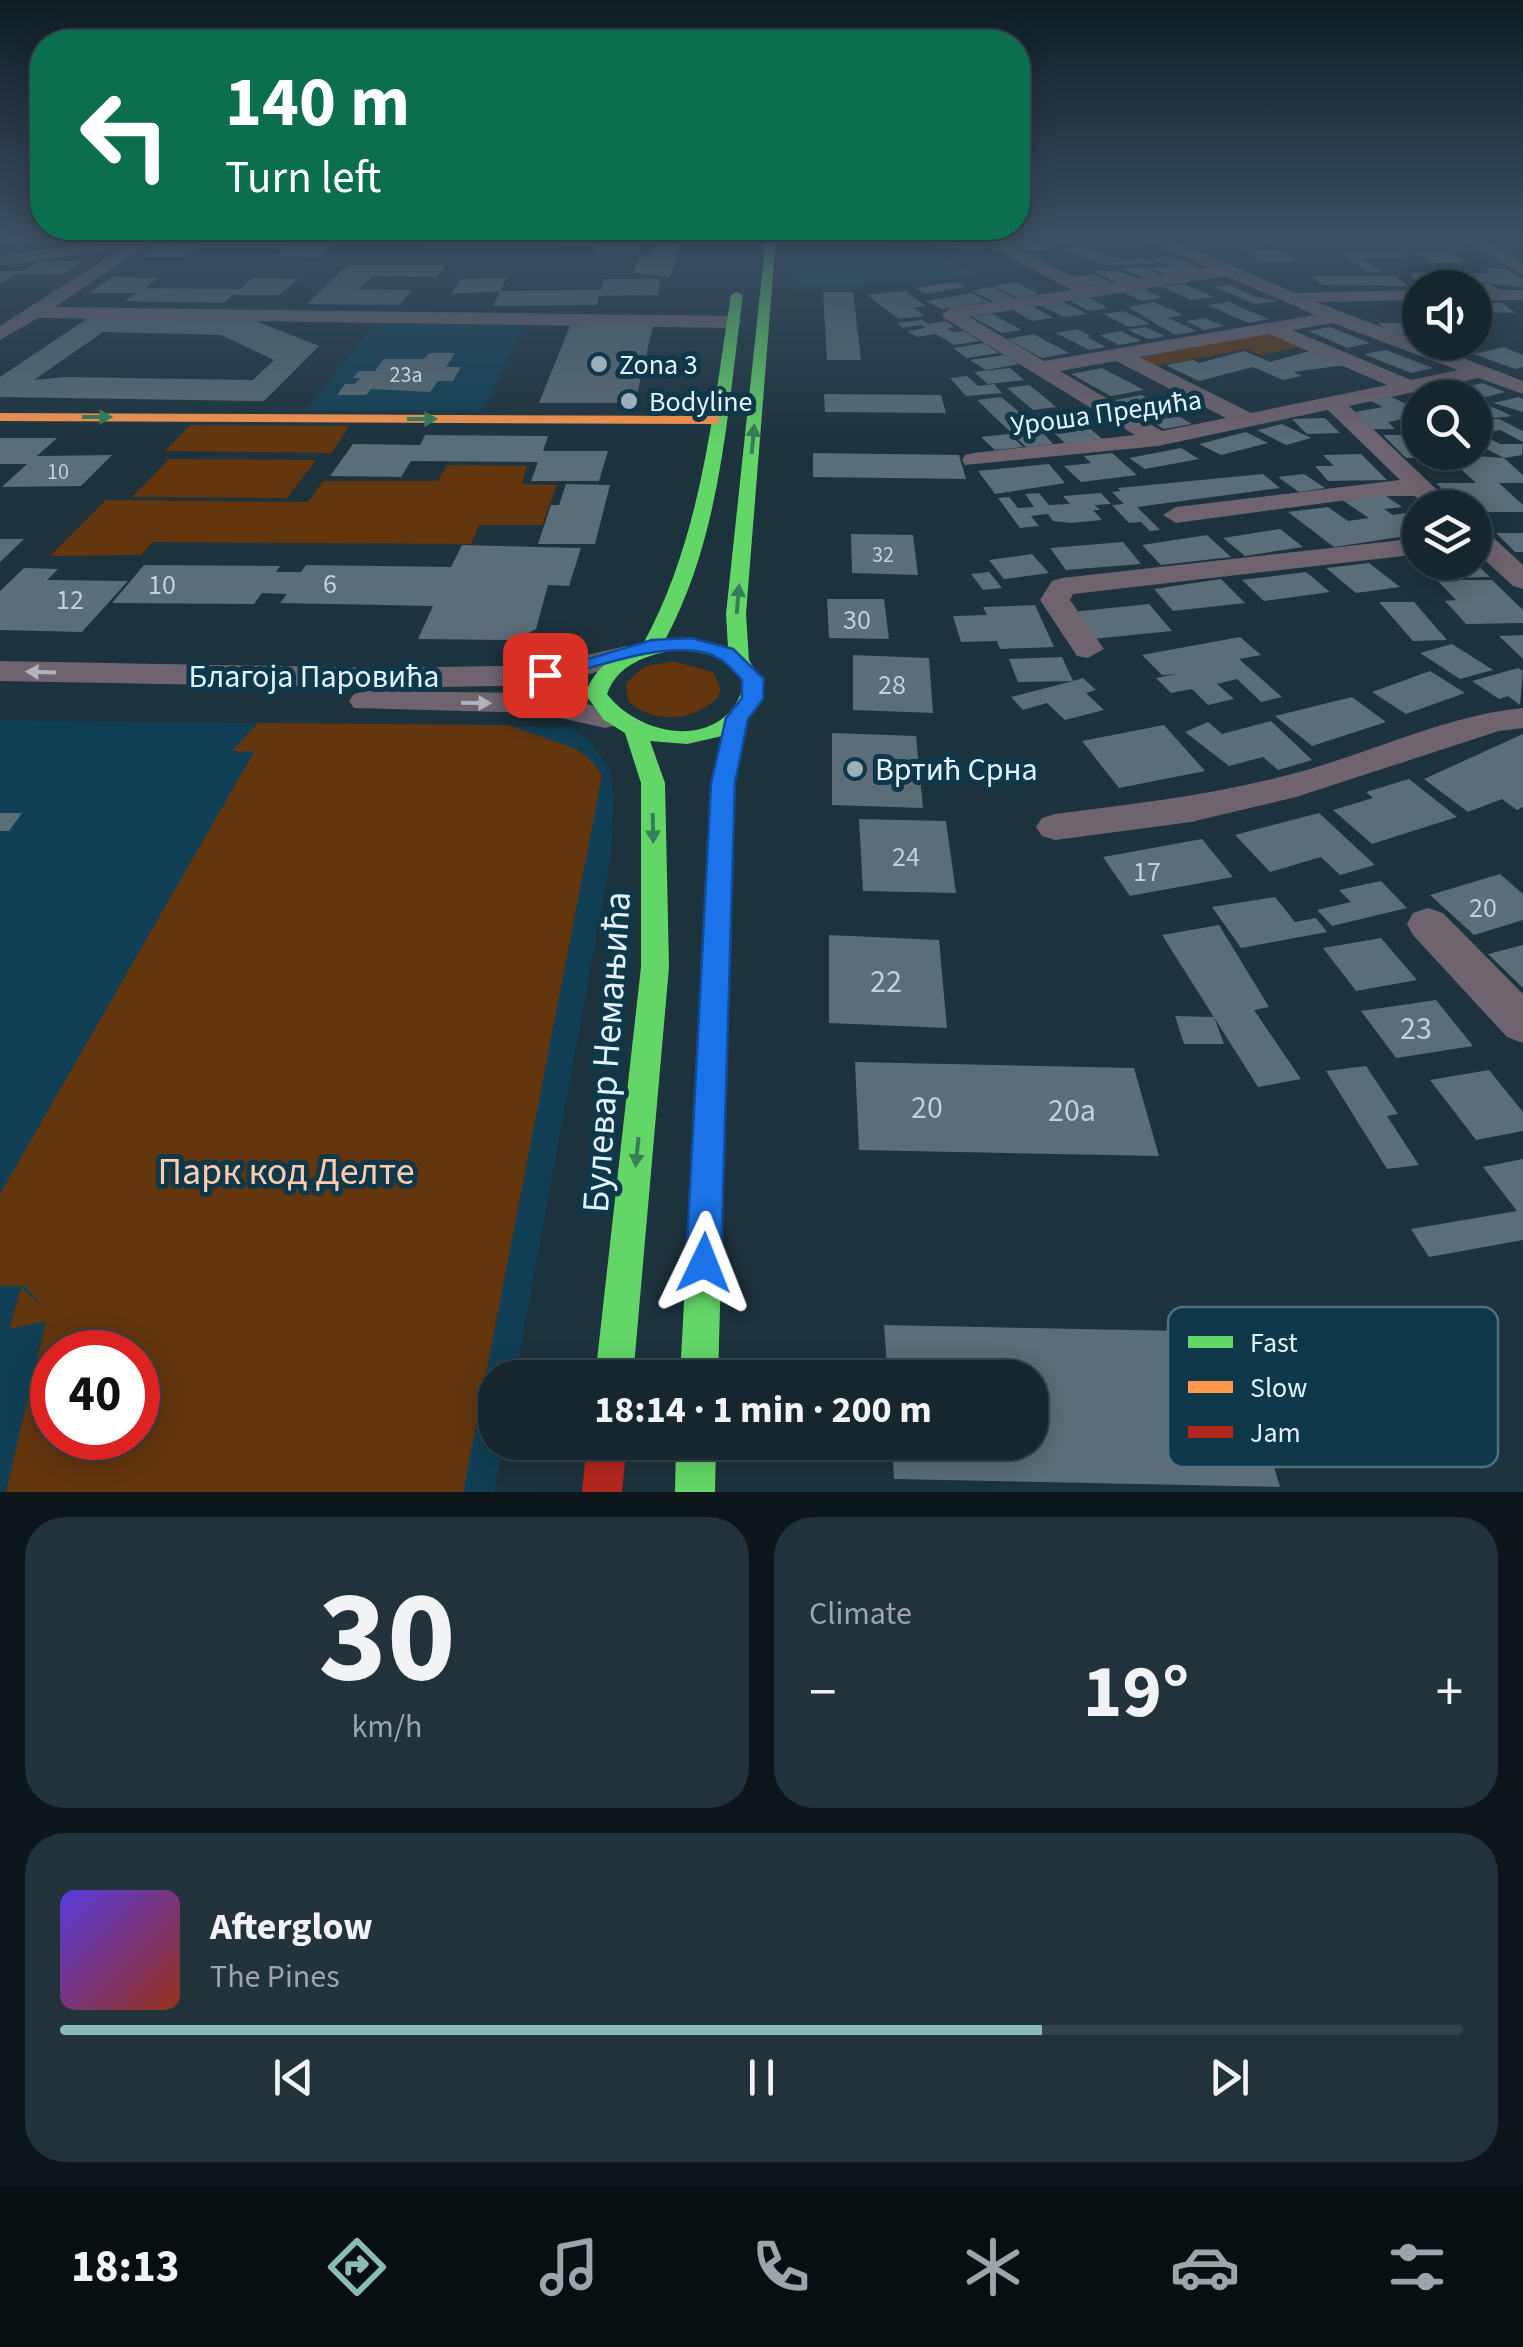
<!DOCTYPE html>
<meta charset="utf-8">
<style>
:root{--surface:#15262e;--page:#22323a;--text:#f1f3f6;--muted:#9da5aa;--line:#34434a;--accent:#8bbbb9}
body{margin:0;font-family:"Source Sans 3",sans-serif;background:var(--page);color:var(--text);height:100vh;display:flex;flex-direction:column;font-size:38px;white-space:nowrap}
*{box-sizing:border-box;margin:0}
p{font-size:32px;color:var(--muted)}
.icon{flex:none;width:55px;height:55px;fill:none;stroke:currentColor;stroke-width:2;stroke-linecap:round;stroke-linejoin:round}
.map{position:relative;height:1492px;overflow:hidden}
.side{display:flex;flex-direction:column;gap:25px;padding:25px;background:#0c1519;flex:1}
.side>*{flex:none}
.guide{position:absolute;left:30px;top:30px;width:1000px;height:210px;border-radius:40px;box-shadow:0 5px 25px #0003,0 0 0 2px var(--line);background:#0b6e4f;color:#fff;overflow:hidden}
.tools{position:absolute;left:1402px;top:270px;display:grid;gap:20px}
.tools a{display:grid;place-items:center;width:90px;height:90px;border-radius:50%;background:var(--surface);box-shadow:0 5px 25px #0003,0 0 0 2px var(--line);font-size:50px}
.speed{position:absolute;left:30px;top:1330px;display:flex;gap:20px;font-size:50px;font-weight:700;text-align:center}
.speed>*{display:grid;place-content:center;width:130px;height:130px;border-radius:50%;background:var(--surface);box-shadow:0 5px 25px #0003,0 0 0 2px var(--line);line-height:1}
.speed .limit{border:15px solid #d22;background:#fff;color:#111}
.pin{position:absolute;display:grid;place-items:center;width:85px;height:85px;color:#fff;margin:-42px;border-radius:20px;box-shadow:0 5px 15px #0006}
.me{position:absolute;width:110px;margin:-55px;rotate:2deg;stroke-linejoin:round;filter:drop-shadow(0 0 8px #0008)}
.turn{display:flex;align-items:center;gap:35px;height:210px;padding:0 30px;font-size:45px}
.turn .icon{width:130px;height:130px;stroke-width:2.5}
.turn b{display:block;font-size:70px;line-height:85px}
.big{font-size:75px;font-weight:700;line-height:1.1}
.side .tile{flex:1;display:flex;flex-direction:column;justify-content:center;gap:15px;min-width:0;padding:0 35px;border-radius:40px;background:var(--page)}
.side .dial{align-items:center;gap:0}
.dial b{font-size:130px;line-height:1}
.song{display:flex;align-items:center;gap:30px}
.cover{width:120px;height:120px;border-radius:15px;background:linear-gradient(135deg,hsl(250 70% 55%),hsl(10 70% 35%))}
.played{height:10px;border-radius:5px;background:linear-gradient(90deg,var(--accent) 70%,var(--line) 70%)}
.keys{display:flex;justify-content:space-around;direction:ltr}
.heat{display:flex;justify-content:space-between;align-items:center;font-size:55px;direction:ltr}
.side .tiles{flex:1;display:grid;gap:25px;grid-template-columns:1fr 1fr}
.tile:last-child{grid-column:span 2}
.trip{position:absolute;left:478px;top:1360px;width:570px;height:100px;border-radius:40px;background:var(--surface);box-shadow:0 5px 25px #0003,0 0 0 2px var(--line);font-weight:700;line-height:100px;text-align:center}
.tab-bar{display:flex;height:160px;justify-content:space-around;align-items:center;background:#080f12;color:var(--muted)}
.tab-bar .icon{width:70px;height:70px}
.tab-bar .active{color:var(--accent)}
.tab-bar b{font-size:45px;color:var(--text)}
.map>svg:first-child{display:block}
.built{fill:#103f55;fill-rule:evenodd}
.green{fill:#62350d;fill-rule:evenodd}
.building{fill:#5b6d76;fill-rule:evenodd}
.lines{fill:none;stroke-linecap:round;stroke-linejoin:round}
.street{fill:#6f646e;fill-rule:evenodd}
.fast{fill:#63d668;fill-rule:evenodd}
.slow{fill:#ff974d;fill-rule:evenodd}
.jam{fill:#b3261e;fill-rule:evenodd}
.oneway{fill:#357f58}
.oneway2{fill:#afb3bd}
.route{fill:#1a73e8;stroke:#114b97;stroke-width:2.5}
.poi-dot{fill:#9db0ba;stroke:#0f374a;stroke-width:4}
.labels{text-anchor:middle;stroke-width:10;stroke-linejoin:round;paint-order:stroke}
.far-number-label{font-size:22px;fill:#c1d2dc}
.far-poi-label{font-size:28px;fill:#e3f4fe;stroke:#0f374a;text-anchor:start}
.far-street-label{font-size:28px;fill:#e3f4fe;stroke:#0f374a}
.number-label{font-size:28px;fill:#c1d2dc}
.street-label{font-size:32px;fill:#e3f4fe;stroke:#0f374a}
.poi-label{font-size:32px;fill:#e3f4fe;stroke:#0f374a;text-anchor:start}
.near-number-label{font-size:32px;fill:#c1d2dc}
.near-street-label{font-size:38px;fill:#e3f4fe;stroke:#0f374a}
.near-park-label{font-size:38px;fill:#feccad;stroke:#0f374a}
.key{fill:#0f374a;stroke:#4f7080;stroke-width:2.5}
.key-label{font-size:28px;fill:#e3f4fe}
</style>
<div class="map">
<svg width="1523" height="1492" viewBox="0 0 1523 1492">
<rect width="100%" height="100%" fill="#1c323d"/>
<path class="built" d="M795,237H886L889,245L921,246L978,276L927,283L865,282L866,290L797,289Z
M375,324L525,325L482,411L306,410Z
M0,720L570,727L588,739L609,767L614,796L610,862L515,1377L495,1378V1442L503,1443L494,1492H0ZM52,1352H138V1438H52Z"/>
<path class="green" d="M1270,333L1302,347L1260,355L1247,349L1156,366L1139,357Z
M190,425L349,426L332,453L165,451Z
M169,459L316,460L287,498L132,497Z
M447,465L527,466L522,484L557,485L542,525H479L471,544L152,542L141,555L50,556L106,500L308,502L323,481H438Z
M672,661L713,672L721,689L717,698C693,722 653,724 628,701L626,683L644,667Z
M258,723L507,725L574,748L589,758L602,775L463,1492H6L46,1321L9,1329L21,1288L43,1306L25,1286H0V1194L254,752L232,751ZM52,1352H138V1438H52Z"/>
<path class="building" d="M13,237H58L59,238L0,245Z
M213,237H298L293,242H334L318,257L275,256L286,247H199L185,257H141L163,242L205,243Z
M431,237H598L594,246L425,244Z
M617,237H643L638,253H594L599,240Z
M660,237L681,241L670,277L633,273L640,255H653Z
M963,237L986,248L969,250L927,240Z
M990,237H1040L1048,241L1036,243L1049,249L1025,252Z
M1054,237L1126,261L1142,258L1157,264L1102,265L1065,249L1077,247Z
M1281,250L1296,261L1260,262L1246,251Z
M1415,252H1450L1467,263H1431Z
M1342,254H1404L1410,258H1360L1381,272H1368Z
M1170,256L1203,269L1172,277L1149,268L1169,266L1151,259Z
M40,261H84L63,274H17L22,271L0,284V271H23Z
M348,265H445L436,277L372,276L359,289L412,290L399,305L307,304Z
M1140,266L1162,275L1144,278L1123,269Z
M1485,268L1507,269L1523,279V287L1441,279L1449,284H1490L1501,291L1425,288L1409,273H1493Z
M1099,270L1121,272L1139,279L1118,283L1091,271Z
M1095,274L1112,283L1093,286L1074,277Z
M1311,276H1395L1408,286L1323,285Z
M112,277L159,278L145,288L240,289L253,278L298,279L279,295H233L223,303L125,301L137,293H89Z
M507,278L500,291L601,290L604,279H660L658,295L599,296L597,305L493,306L500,291L451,294L461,279Z
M956,282L966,287L925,294L915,288Z
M1015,282L1029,289L1038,294L1018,298L994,286Z
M1184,284L1214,297L1192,300L1162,287Z
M1228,285L1256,297L1278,301L1255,304L1214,287Z
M993,287L1016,299L995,302L972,291Z
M1144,289L1163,298L1142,301L1123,292Z
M905,291L926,306L914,308L925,316L899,319L867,295Z
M823,292H853L861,360H827Z
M972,293L989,302L942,309L926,301Z
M1089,298L1108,308L1089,311L1070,301Z
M1063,302L1087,314L1064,317L1040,305Z
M1154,302L1183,315L1168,318L1197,331L1175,335L1128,307Z
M1229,302L1249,311L1270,319L1248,323L1208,305Z
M1475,303H1502L1516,313L1475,312Z
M1032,306L1053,318L1032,321L1011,309Z
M1123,311L1134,316L1150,324L1129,327L1103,314Z
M992,314L1022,330L1001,333L972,317Z
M88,318L251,319L319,346L264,401L0,397V377ZM103,332L221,335L274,360L253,380L65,377L34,380Z
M1205,318L1224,326L1204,330L1186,321Z
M922,320L928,324L945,321L955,327L947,328L953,332L964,331L980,341L954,345L936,334L917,337L907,331L926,328L921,325L903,328L897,323Z
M1378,323H1420V334H1391Z
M570,326H653L635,403H539Z
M1145,327L1165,336L1149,339L1128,330Z
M1330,327L1370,343L1348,348L1308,331Z
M1077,329L1091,336L1087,337L1106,347L1089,350L1056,333Z
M1121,331L1141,341L1119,345L1100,335Z
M1034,334L1052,344L1069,353L1042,358L1007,339Z
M984,343L999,353L967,358L953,348Z
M1503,347L1523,355V367L1515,369L1474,354Z
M1317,349L1353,364L1293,372L1302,376L1283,380L1253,367L1199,381L1166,365L1193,360L1199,363L1244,351L1270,362Z
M1386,350L1433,368L1411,373L1364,354Z
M429,353H455L446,367H461L453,381H438L430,392L371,389L366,395H337L345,384H355L360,378H353L359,371H375L384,359H424Z
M1004,355L1019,364L986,370L970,360Z
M1010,368L1024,380L988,384L974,372Z
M1102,368L1121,378L1144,390L1111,396L1071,374Z
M967,376L978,386L994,384L1002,393L966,396L950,378Z
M1482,383L1505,392L1478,399L1461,388Z
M1029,385L1037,391L1056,407L1033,410L1007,388Z
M824,394L941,395L946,413L825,412Z
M1142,395L1166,409L1192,424L1164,429L1115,400Z
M1001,397L1039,428L1053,444L1026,447L977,400Z
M1391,397L1420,410V424L1408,418L1388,422L1395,429H1372L1355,412L1383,407L1371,401Z
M1519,397L1523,399V412L1493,403Z
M1475,401L1497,409L1512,416L1495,418L1475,408Z
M1070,411L1102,439L1065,443L1035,415Z
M1325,418L1340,433L1307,434L1292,419Z
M1499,419L1523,431V442L1500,430L1479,433L1500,444H1523L1522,455L1504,458L1475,443V421Z
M1282,424L1311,438L1286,445L1257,430Z
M1246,432L1268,443L1221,455L1199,444Z
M1009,434L1023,447L995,450L981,437Z
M425,435L548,436L543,451H608L599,481H531L538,462L411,461L401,477L330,476L353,444L420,445Z
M1383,435H1420V452L1504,458L1523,475V483H1499L1523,505V512H1475V508H1462L1436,483H1476L1449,458H1406Z
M0,438H57L37,456L112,455L81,486L2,487L27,464H0Z
M1181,448L1199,459L1145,469L1129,458Z
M813,453L959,455L966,479L813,477Z
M1112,453L1137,475L1081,482L1064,466L1091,463L1084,456Z
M1361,454L1387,480L1328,481L1315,466H1334L1323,455Z
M1049,464L1065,483L995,494L978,471Z
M1263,474L1280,488L1137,507L1160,530L1150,531L1141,522L1129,523L1112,505L1124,504L1112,492L1121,491L1118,488Z
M1304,474L1325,488L1299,492L1278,477Z
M566,484L610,485L595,544H538L551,505H559Z
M1039,493L1049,505L1070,504L1063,496L1101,493L1111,504L1095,505L1100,510H1093L1102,520L1071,523L1053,521L1048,514L1031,516L1039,526L1020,528L998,498L1009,497L1018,508L1034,507L1025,494Z
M1383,494L1402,507L1384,509L1393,515L1405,513L1420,523V534L1334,547L1288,512L1328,507L1348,521L1369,518L1342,500Z
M1280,529L1303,547L1245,556L1223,538Z
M1496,533H1523V552H1515Z
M851,534L913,535L918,575L852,573Z
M1207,535L1231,557L1161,565L1142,545Z
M0,539H24L0,562Z
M1123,542L1141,564L1066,570L1050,548Z
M462,545L581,548L569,586L548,585L536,629L515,640L418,639L433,606L280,603L287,594L262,593L254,604L112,603L144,565L280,566L276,572H301L306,565L451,567Z
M1032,554L1049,573L1004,579L989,560Z
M1434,562H1474L1490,577L1450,578Z
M1369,563L1400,587L1356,593L1326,568Z
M24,568L58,569L47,580L128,581L82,632L0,630V591Z
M989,572L1002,588L983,590L971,574Z
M1306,572L1330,592L1264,601L1242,580Z
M1221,579L1245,603L1173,611L1154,589Z
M1437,580H1492L1523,610V623L1466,624L1445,601L1456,600Z
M827,599H884L889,639L829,638Z
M1379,602H1414L1447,640L1413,641Z
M1149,604L1172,631L1092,639L1072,612Z
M1035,605L1054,647L1000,649L997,641L961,642L953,616L987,615L983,607Z
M1523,635V659L1499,636Z
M1240,637L1261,655L1239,659L1282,697L1261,702L1237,679L1217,684L1234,699L1208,705L1192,689L1171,693L1156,678L1177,674L1162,675L1142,655Z
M1452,644L1493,670L1460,679L1420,653Z
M853,655L929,658L933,713L853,710Z
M1062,657L1073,681L1083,678L1096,690L1086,693L1104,710L1065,720L1047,703L1023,710L1011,697L1073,681L1018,682L1009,659Z
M1518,668L1523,671L1520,705L1508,696L1499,699L1472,681Z
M1430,671L1465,693L1406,714L1372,692Z
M1352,697L1386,722L1312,746L1275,716Z
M1271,721L1312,760L1278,770L1263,757L1229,766L1185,732L1208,722L1222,734Z
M1164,725L1205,771L1119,788L1082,741Z
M832,733L916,736L923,808L832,805Z
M1523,734V807L1517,810L1502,799L1468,812L1424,779Z
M1409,779L1457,817L1372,844L1333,810L1373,798L1366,792Z
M0,813H22L9,831H0Z
M1319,813L1375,865L1340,875L1321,857L1270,872L1235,835Z
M859,819L946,821L956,893L863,891Z
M1202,839L1233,877L1130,896L1103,857Z
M1500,874L1523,894V920L1474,935L1430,895Z
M1381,881L1407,908L1332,926L1317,910L1351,902L1339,890Z
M1275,897L1295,922L1316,918L1327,932L1241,948L1212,907Z
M1219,925L1269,1007L1254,1010L1301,1079L1258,1087L1162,935Z
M829,935L939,940L947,1028L829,1023Z
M1381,938L1417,980L1356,991L1323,948Z
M1523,945V988L1488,954Z
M1436,1000L1473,1046L1396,1058L1361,1011Z
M1175,1016L1214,1017L1224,1044H1184Z
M855,1062L1134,1068L1159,1156L859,1150Z
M1366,1066L1398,1114L1387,1116L1419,1165L1387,1169L1326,1071Z
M1489,1070L1523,1112V1131L1476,1140L1430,1080Z
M1523,1159V1240L1429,1257L1411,1229L1517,1211L1483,1167Z
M884,1325L1234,1332L1280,1487L894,1479L892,1442H1030V1378H888Z"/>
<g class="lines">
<path class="street" d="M133,237L154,240L55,307L733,316L742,322L733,328L38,318L0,340V326L122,248L0,266V256Z
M972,237H993L1092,286L1209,268L1143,237H1165L1295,293L1420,290V300L1316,302L1523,381V394L1479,378L1349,406L1456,508H1428L1415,496H1377L1176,523L1163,515L1176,507L1400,480L1328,410L1158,446L965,465L962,460L965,455L974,453L1135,435L944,318L942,314L951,308L1072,290ZM1226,276L1315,315L1044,361L969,317ZM1333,323L1458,370L1411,380L1292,330ZM1269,334L1387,385L1251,413L1139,357ZM1116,361L1226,418L1162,431L1060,371Z
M1460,237H1479L1523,263V275Z
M1475,290H1523V300H1475Z
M1475,528L1485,530L1523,565V589L1513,586L1475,551Z
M1420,538V554L1073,594L1070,600L1104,649L1088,658L1077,656L1040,600L1052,581L1062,578Z
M626,646L637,648L642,655L637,662L545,685L387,688L0,681V661L387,668L545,665Z
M366,691L538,693L617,711L622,718L617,725L605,728L538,713L354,708L349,701L354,694Z
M1523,708V728L1499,731L1296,797L1191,822L1055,840L1042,836L1036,827L1042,818L1055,814C1134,804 1212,795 1288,775C1367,755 1442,716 1523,708Z
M1428,908L1443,913L1523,994V1043L1507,1037L1413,935L1407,924L1413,913Z"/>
<path class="fast" d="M766,237H776L746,614L749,660L764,685L759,706L748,720L735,783L718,1378H680L711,783L722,736L687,744L650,741L665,783L669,967L633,1378H595L641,967V783L625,733L604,720L585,694C596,666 614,654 642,646C702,537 712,415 731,295L737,292L743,295C727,412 722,534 665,640H697L728,647L726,614ZM672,650C702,651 730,655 744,685C725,751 642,739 607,694C618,664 644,657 672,650Z
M676,1442H716L715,1492H675Z"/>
<path class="slow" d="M0,413L715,416L722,420L715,424L0,421Z"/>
<path class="jam" d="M587,1442H627L622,1492H582Z"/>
</g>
<defs><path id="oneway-solid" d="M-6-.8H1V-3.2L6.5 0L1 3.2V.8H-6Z" transform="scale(2.5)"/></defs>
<g class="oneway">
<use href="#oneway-solid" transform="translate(97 417)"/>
<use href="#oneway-solid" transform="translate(422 419)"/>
<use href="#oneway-solid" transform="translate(753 439) rotate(-85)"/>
<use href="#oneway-solid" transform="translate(738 599) rotate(-85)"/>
<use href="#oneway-solid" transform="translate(653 828) rotate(89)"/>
<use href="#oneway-solid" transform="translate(637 1152) rotate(96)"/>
</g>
<g class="oneway2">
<use href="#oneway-solid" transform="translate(41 672) rotate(-178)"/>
<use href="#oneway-solid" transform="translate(476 703) rotate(1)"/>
</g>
<linearGradient id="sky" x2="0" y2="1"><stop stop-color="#0f1c22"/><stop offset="0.53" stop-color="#3a4f62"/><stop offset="1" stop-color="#3a4f62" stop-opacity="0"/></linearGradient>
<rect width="1523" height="446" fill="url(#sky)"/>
<path class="route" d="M691,638L733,649L764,679L763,699L748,719L735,783L721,1263L716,1276L704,1281L691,1276L686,1263L711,783L726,718L742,698V680C735,673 728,664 720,659C679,633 588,670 545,681L534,675L652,640Z"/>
<g class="poi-dot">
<circle cx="599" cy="364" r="10"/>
<circle cx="629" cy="401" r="10"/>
<circle cx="855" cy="769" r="10"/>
</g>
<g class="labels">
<g class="far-number-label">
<text x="406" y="382">23a</text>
<text x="58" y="479">10</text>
<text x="883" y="562">32</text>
</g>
<g class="far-poi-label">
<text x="619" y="374">Zona 3</text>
<text x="649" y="411">Bodyline</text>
</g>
<g class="far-street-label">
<text transform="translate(1106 412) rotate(-8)" y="10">Уроша Предића</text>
</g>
<g class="number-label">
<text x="330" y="593">6</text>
<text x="162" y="594">10</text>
<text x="70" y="609">12</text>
<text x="857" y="629">30</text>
<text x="892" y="694">28</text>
<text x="906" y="866">24</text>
<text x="1147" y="881">17</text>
<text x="1483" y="917">20</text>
</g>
<g class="street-label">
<text x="314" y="687">Благоја Паровића</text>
</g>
<g class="poi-label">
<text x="875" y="780">Вртић Срна</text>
</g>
<g class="near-number-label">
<text x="886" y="992">22</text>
<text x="1416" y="1039">23</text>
<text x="927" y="1118">20</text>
<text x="1072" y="1121">20a</text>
</g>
<g class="near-street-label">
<text transform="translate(606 1052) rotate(-86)" y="13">Булевар Немањића</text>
</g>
<g class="near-park-label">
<text x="286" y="1184">Парк код Делте</text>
</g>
</g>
<rect x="1168" y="1307" width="330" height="160" rx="15" class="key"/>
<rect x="1188" y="1336" width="45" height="12" fill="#63d668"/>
<rect x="1188" y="1381" width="45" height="12" fill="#ff974d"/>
<rect x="1188" y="1426" width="45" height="12" fill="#b3261e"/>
<g class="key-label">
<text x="1250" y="1352">Fast</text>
<text x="1250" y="1397">Slow</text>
<text x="1250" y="1442">Jam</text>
</g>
</svg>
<div class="tools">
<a><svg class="icon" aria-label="sound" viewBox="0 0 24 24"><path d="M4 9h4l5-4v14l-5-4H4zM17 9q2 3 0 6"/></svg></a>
<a><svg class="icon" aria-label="search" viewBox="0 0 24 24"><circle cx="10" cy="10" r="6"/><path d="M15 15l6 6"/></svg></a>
<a><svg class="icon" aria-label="layers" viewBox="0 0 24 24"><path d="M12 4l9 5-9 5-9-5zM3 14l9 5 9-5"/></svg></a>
</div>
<div class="speed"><div class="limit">40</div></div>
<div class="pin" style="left:545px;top:675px;background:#d93025"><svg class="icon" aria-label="arrive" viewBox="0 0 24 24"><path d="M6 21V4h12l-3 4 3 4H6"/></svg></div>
<svg class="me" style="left:704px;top:1263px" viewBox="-20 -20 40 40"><path d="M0-17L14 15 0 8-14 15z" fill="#1a73e8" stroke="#fff" stroke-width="4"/></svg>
<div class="trip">18:14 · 1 min · 200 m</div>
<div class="guide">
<div class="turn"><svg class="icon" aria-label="left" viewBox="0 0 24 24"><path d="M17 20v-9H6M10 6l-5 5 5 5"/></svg><div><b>140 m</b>Turn left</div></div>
</div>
</div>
<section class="side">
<div class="tiles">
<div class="tile dial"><b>30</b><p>km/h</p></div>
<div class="tile"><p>Climate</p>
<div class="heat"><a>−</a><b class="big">19°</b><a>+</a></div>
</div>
<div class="tile">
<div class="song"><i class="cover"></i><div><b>Afterglow</b><p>The Pines</p></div></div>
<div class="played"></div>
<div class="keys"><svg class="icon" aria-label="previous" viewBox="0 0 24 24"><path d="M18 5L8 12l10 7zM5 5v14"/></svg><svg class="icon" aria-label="pause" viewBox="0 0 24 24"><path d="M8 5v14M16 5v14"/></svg><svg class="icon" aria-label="next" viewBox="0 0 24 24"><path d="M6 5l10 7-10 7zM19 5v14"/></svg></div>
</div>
</div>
</section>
<nav class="tab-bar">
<b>18:13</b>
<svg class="icon active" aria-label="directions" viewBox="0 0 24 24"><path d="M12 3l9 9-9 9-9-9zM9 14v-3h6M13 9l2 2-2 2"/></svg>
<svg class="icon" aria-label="music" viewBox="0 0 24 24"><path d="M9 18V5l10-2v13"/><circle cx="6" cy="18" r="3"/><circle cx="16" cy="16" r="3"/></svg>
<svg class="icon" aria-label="phone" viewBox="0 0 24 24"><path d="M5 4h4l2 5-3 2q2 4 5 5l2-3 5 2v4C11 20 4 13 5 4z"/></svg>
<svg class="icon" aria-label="climate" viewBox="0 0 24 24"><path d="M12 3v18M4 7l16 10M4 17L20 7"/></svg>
<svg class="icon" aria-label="car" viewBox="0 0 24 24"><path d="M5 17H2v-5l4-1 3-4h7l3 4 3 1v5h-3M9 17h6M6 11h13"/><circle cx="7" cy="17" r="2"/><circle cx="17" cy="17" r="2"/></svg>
<svg class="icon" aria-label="filters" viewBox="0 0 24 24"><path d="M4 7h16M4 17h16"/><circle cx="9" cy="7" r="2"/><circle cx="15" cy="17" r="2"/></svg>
</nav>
